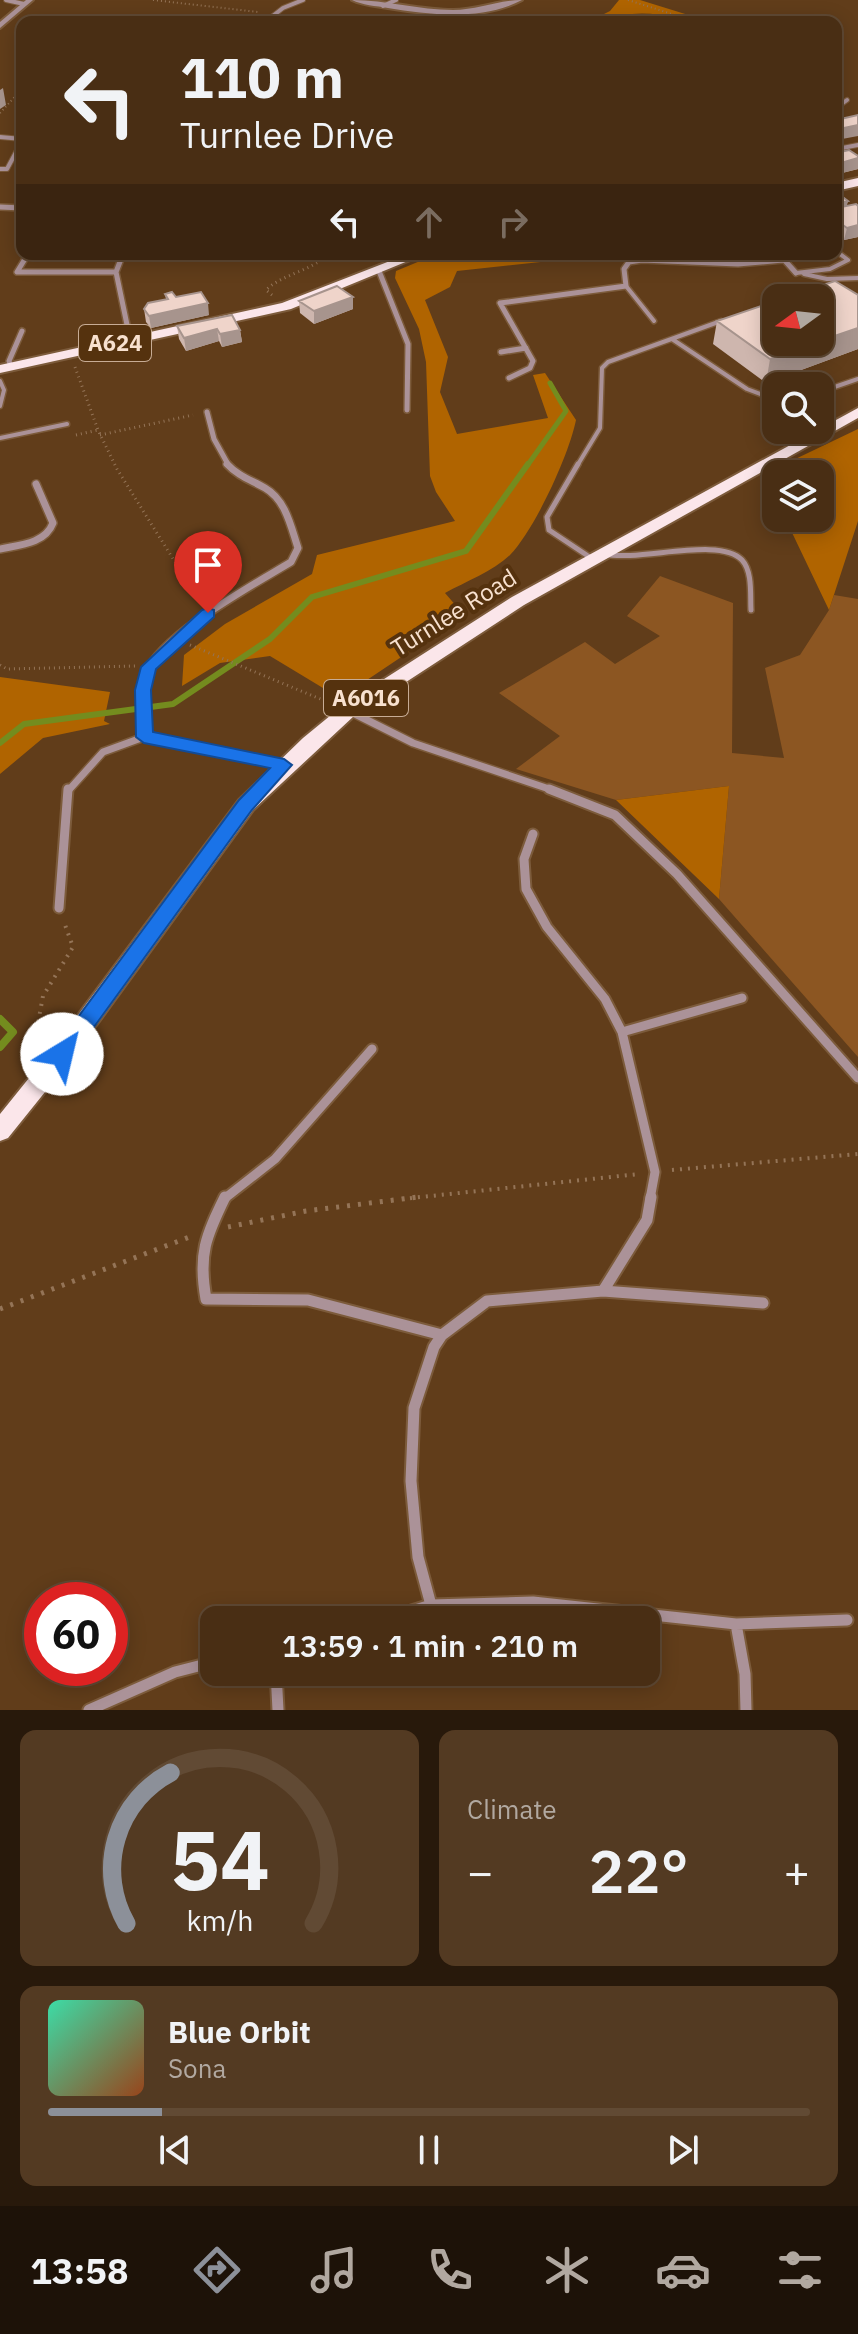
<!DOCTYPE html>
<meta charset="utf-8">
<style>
:root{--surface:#492e14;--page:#533a22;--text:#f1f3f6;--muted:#b1a8a0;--line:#614a34;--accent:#8c9099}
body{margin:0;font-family:"IBM Plex Sans",sans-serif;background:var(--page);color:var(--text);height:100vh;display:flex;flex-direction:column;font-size:30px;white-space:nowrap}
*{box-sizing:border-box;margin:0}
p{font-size:26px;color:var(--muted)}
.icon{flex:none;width:44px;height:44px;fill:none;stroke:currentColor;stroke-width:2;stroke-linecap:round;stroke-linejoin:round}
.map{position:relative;height:1710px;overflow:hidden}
.side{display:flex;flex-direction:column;gap:20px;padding:20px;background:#28190b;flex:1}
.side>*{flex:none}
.guide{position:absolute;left:16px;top:16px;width:826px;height:244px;border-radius:16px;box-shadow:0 4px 20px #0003,0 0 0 2px var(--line);background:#492e14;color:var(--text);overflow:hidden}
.needle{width:52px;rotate:255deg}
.fabs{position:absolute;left:762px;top:284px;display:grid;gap:16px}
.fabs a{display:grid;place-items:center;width:72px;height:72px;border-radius:16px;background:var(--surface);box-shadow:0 4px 20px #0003,0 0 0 2px var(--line);font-size:40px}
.speed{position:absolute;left:24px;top:1582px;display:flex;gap:16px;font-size:40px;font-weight:700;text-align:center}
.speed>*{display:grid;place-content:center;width:104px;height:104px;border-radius:50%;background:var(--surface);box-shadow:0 4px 20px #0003,0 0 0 2px var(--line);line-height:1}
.speed .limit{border:12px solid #d22;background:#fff;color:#111}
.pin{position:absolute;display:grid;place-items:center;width:68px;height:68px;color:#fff;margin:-82px -34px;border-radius:50% 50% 50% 0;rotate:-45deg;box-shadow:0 0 8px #0007}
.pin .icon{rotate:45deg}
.me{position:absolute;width:88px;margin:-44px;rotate:36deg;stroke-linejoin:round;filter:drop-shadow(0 0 6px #0008)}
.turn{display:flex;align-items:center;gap:28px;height:168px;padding:0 32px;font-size:36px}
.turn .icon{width:104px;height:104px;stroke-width:2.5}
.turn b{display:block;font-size:56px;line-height:68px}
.lanes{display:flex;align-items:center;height:76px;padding:0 32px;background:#0003;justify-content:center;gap:40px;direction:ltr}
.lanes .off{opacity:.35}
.big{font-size:60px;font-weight:600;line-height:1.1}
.side .tile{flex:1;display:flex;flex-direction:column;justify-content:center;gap:12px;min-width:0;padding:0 28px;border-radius:16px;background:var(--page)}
.side .dial{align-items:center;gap:0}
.dial svg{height:208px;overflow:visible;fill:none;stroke:var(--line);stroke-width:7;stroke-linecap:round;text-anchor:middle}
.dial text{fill:var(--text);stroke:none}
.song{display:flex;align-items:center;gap:24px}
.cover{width:96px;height:96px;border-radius:12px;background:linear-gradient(135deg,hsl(160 70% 55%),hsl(20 70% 35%))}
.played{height:8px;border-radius:4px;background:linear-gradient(90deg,var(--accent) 15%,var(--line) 15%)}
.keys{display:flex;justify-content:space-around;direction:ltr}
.heat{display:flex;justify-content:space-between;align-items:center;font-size:44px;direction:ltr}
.side .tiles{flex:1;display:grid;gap:20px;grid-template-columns:1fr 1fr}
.tile:last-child{grid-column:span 2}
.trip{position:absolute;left:200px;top:1606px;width:460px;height:80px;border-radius:16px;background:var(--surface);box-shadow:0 4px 20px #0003,0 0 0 2px var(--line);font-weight:600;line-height:80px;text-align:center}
.dock{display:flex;height:128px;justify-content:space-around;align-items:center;background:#1d1208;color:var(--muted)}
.dock .icon{width:56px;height:56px}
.dock .selected{color:var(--accent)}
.dock b{font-size:36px;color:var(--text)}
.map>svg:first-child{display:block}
.green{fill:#8c5622}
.forest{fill:#b06400}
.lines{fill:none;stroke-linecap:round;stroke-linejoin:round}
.stream-far2{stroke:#748c1e;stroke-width:5}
.stream-far1{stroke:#748c1e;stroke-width:6}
.stream{stroke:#748c1e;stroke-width:8}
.service-far1-casing{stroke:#7c5b3b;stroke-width:7}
.service-casing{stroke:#7c5b3b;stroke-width:8}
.minor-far4-casing{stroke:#7c5b3b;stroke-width:6}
.minor-far3-casing{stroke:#7c5b3b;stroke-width:8}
.minor-far2-casing{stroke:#7c5b3b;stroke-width:10}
.minor-far1-casing{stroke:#7c5b3b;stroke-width:13}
.minor-casing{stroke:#7c5b3b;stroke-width:15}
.tertiary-casing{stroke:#7c5b3b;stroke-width:4}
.primary-casing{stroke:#7c5b3b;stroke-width:4}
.path-far3{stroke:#947457;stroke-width:2;stroke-dasharray:1 3;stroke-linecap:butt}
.path-far2{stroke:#947457;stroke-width:3;stroke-dasharray:1 4;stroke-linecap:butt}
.path-far1{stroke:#947457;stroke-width:4;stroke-dasharray:2 6;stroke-linecap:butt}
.path{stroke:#947457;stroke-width:5;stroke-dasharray:3 8;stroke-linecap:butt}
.service-far1{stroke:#ab9298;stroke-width:4}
.service{stroke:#ab9298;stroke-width:5}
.minor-far4{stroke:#ab9298;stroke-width:4}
.minor-far3{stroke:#ab9298;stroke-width:5}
.minor-far2{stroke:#ab9298;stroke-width:7}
.minor-far1{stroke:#ab9298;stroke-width:9}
.minor{stroke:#ab9298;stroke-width:11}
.tertiary{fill:#ab9298;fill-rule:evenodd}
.primary{fill:#fbe6ea;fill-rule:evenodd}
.wall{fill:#ceb6ae}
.shaded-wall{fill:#a7948d}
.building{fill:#efd4ca;stroke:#a7948d;stroke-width:2}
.route{fill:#1a73e8;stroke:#114b97;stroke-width:2}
.labels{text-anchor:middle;stroke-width:8;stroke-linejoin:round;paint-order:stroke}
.shield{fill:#55320e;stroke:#c7ac95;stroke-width:2}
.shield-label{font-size:22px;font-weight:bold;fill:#f8e1cf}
.street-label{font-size:24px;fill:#f8e1cf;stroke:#55320e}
</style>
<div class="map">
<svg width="858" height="1710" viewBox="0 0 858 1710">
<rect width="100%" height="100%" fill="#613d1a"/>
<path class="green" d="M660,576L733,603L732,753L784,758L765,668L800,655L829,610L834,595L858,599V1057L719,899L729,786L616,800L516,769L560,736L499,693L585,642L615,664L660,636L627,616Z"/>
<path class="forest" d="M619,0H640L711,22C681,22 652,8 622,16L620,22H597L594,19L610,11Z
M437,254H558L550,261L457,271L450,287L425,300L448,357L440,392L457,434L548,418L533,375L545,373L576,420C569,455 535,529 510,555C493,571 465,582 445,593L464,615L358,686L328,691L270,656L220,663L182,686L184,655L225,624L312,574L317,555L455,521L436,492L430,476L426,362L419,329L395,278L396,271Z
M858,429V521L829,610L785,518H820V474H776V499L764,474Z
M0,677L110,692L104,721L110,724L43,738L0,774Z
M729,786L719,899L616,800Z"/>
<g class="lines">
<path class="stream-far2" d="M527,466L566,411L550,383"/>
<path class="stream-far1" d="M0,743L24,724L173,704L270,639L312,597L466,551L528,464"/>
<path class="stream" d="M0,1019L13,1032L0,1047"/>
<defs>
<path id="service-far1" d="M796,273L830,269L848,260L836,251
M804,274L827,279L858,278
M626,286L654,321
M672,339L747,389L776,400
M0,381L4,390L0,406
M820,392L858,379
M0,438L67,424
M577,466L600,428L602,368L608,362L721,321"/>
<path id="service" d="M578,464L547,517L549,530L591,558
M605,554C639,562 720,536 742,560C753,572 750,596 751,610"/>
<path id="minor-far4" d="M6,0L24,4
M383,6L396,0
M265,22L283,8L303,0
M836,108L847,100
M0,137L22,139
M837,149L858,145
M0,169H7L22,141
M0,207H7"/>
<path id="minor-far3" d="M0,207L22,208
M28,254L17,272H116
M123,254L116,272L130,339
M779,254L796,273
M379,271L408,344L407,410
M501,352L526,348
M11,367L9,361L22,331
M509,378L530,368L533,361L500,303L626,286L624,269L629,262L642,260L738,264L783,260
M207,412L214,439L229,466"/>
<path id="minor-far2" d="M227,464C238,476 251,480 265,488C286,500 291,527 298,548L291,562C253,585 162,634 145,675C137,694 143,718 144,737L284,765
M0,549C19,545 45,544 53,523L36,484
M349,711L413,743L555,791
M68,791L103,752L144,737"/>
<path id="minor-far1" d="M549,789L615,815L677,874L858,1078
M533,834L524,859L526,889L547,927L605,999L622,1032L655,1172L650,1199
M59,908L68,789
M622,1032L742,998
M224,1199L275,1159L372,1049"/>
<path id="minor" d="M225,1197C206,1236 198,1254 206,1299L308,1300L442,1335
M603,1291L647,1220L651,1197
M431,1605L418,1557L411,1481L414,1408L434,1347L442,1335L487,1301L603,1291L763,1303
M383,1620L431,1605L533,1602L736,1624L847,1620
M736,1624L745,1674L746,1710
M276,1672L278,1710
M89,1710L175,1672L214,1662"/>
<path id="tertiary" d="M26,0H33L0,28V22Z
M352,0C386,0 419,10 453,10C477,10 499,0 522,0C483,21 430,15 388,8C376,6 362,5 352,0Z"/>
<path id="primary" d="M858,178V186L836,191V183Z
M408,254H425L291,309L0,373V365L282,303Z
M858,408V418L524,605L354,716L253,810L70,1061L8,1138L0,1141V1114L54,1047L239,800L303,738L342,706L512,597Z"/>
</defs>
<use href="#service-far1" class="service-far1-casing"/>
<use href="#service" class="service-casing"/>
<use href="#minor-far4" class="minor-far4-casing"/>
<use href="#minor-far3" class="minor-far3-casing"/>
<use href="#minor-far2" class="minor-far2-casing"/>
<use href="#minor-far1" class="minor-far1-casing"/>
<use href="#minor" class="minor-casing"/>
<use href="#tertiary" class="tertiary-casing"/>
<use href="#primary" class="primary-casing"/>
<path class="path-far3" d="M153,0L258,12
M628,0L697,22
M0,113L22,89"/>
<path class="path-far2" d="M272,295L266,290C284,273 310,272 328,254
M75,367L98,430L117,469L200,602
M76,435L98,430
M100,435L193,415
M190,645L330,703
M0,665L7,669L135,666"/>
<path class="path-far1" d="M45,1041L36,1034L43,996L73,947L64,922
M672,1170L858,1154
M402,1199L639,1174"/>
<path class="path" d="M228,1227L306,1211L418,1197
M0,1309L192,1236"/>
<use href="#service-far1" class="service-far1"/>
<use href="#service" class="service"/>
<use href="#minor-far4" class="minor-far4"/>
<use href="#minor-far3" class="minor-far3"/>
<use href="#minor-far2" class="minor-far2"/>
<use href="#minor-far1" class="minor-far1"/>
<use href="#minor" class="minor"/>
<use href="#tertiary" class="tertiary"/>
<use href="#primary" class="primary"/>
</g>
<path class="wall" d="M858,115L842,139L836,136V120Z
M836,153L858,155V169L838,174L836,173Z
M836,192L848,201L846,206H858V237L844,240L836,234Z
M165,294L176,297L209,315L151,328L146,322L144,309L166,299Z
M858,295V349L766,383L713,344L717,321Z
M353,297V309L314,324L300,313L299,301Z
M177,326L240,330L242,342L222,347L219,341L186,351L179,339Z"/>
<path class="shaded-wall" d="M3,88L6,105L0,109V90Z
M858,125V136L842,139L844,128Z
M858,158V169L838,174L841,163Z
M848,201L845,213L836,215V204Z
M858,225V237L844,240L847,228Z
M353,297V309L314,324V311Z
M208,303L209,315L151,328L149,316Z
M858,328V349L766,383L770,359Z
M217,329L219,341L186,351L184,338Z
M240,330L242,342L222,347L220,334Z"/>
<path class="building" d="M858,115V125L844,128L836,123V120Z
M849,150L858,156V158L841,163L836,160V153Z
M836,192L848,201L836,204Z
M856,204L858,206V225L847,228L836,220V208Z
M835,281L858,295V328L820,341V298H784Z
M337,286L353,297L314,311L299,301Z
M172,292L176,297L201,292L208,303L149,316L144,309L148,303L168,299L165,294Z
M776,301V342H818L770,359L717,321Z
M232,315L240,330L220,334L217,329L184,338L177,326Z"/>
<path class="route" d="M208,608L214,610V617L156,669L151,690L153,732L284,759L292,765L252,810L70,1060L62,1063L55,1060L52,1054L55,1048L239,800L270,768L144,743L136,737L135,690L141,667L202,610Z"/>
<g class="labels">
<g class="shield">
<rect x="79" y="325" width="72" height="36" rx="6"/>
<rect x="324" y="680" width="84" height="36" rx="6"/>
</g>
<g class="shield-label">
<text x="115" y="351">A624</text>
<text x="366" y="706">A6016</text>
</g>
<g class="street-label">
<text transform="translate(454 613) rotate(-32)" y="8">Turnlee Road</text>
</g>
</g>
</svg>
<div class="fabs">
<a><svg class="needle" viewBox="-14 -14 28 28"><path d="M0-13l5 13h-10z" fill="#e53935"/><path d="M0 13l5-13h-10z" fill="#b1a8a0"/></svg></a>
<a><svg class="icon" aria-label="search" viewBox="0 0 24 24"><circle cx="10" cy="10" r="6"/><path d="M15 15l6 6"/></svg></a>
<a><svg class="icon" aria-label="layers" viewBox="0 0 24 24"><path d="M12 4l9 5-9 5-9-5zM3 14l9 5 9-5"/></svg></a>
</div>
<div class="speed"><div class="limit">60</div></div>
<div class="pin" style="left:208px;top:613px;background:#d93025"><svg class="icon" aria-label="arrive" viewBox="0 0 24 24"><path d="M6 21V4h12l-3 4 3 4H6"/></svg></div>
<svg class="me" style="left:62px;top:1054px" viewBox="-20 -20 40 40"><circle r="19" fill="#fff"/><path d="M0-13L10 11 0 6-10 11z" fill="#1a73e8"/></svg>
<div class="trip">13:59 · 1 min · 210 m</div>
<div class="guide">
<div class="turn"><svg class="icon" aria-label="left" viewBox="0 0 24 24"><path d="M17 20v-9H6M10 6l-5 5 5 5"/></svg><div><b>110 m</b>Turnlee Drive</div></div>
<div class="lanes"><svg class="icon" aria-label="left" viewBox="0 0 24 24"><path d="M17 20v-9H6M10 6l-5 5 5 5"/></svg><svg class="icon off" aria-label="ahead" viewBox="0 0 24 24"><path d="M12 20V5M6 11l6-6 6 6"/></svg><svg class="icon off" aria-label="right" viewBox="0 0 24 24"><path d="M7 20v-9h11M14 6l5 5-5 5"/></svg></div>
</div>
</div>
<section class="side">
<div class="tiles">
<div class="tile dial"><svg viewBox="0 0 100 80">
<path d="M14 69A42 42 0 1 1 86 69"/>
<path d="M14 69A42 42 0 0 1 31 11" stroke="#8c9099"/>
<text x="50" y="56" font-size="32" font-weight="700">54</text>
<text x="50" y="72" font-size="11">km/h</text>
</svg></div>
<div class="tile"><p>Climate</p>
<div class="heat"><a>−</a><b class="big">22°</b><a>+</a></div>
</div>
<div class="tile">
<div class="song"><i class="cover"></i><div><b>Blue Orbit</b><p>Sona</p></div></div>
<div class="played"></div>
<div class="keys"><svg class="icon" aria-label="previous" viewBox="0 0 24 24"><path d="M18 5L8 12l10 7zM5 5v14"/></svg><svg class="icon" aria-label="pause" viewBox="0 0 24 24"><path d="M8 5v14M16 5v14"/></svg><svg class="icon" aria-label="next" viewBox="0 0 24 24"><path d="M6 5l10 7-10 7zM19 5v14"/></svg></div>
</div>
</div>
</section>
<nav class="dock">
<b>13:58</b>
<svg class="icon selected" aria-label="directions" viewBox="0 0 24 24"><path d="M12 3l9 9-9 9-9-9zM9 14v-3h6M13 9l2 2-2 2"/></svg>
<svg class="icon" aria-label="music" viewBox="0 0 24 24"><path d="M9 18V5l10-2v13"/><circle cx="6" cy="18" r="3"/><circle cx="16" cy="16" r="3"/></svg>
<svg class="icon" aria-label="phone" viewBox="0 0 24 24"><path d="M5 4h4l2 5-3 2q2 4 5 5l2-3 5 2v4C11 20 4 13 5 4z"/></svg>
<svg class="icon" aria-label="climate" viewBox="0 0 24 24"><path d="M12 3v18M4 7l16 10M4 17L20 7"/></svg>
<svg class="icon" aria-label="car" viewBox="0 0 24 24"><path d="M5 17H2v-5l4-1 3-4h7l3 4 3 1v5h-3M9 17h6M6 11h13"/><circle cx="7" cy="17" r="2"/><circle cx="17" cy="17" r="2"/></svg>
<svg class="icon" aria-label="filters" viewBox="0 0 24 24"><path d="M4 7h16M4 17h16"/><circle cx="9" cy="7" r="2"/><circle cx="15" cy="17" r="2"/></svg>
</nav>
